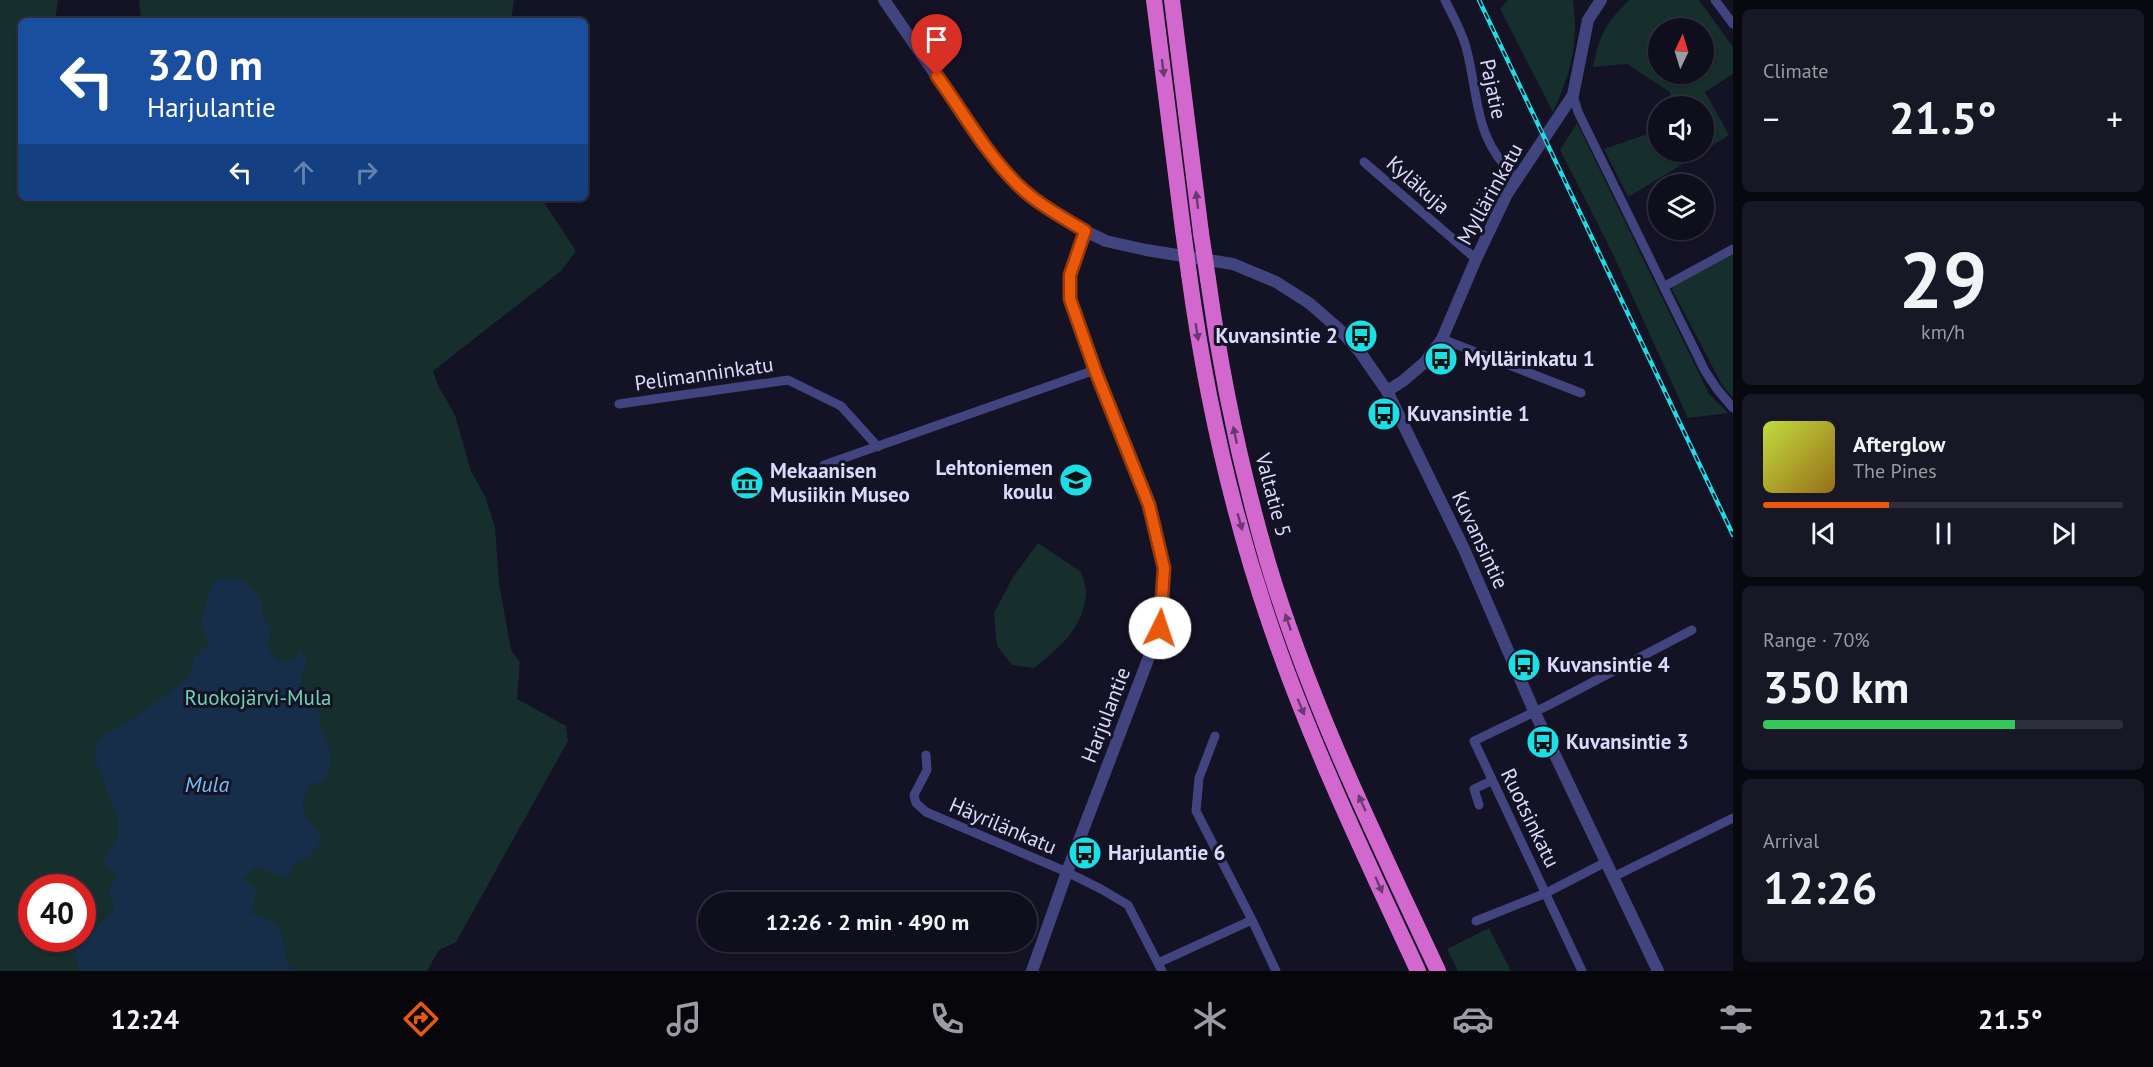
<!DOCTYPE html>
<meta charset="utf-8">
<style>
:root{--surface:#0f0e1c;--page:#181725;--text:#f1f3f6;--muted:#9b9ca3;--line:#2f2e3b;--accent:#ea580c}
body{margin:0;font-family:"PT Sans",sans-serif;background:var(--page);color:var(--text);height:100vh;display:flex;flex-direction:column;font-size:22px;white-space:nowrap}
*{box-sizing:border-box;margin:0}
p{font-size:20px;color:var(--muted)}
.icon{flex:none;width:33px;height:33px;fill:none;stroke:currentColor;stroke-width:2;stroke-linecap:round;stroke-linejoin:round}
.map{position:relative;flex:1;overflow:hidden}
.sheet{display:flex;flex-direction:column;gap:9px;padding:9px;background:#08080f;width:420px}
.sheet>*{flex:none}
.guide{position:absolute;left:18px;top:18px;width:570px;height:183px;border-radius:9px;box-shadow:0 2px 4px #0004,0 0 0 2px var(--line);background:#1a4fa0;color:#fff;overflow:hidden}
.needle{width:39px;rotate:4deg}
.controls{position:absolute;left:1648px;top:18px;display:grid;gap:12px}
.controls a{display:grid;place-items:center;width:66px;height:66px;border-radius:50%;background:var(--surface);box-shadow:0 2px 4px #0004,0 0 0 2px var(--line);font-size:30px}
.speed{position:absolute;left:18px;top:874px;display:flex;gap:12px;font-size:30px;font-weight:700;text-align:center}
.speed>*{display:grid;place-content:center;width:78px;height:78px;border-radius:50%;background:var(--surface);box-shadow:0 2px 4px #0004,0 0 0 2px var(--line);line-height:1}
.speed .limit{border:9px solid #d22;background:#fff;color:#111}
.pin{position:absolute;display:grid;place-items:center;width:51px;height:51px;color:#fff;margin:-62px -26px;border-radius:50% 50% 50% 0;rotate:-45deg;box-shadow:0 0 6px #0007}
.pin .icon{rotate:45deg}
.me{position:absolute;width:66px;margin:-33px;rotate:4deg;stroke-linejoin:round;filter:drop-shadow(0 0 4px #0008)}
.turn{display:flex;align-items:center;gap:21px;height:126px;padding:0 30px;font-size:27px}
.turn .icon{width:78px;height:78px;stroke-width:2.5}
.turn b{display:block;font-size:42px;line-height:51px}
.lanes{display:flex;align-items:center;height:57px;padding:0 30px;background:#0003;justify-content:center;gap:30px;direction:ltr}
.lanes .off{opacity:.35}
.big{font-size:45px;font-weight:600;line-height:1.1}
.sheet .card{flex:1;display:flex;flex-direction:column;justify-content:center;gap:9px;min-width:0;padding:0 21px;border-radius:9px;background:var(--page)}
.sheet .dial{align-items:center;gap:0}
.dial b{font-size:78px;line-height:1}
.song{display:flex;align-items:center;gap:18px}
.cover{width:72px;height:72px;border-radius:9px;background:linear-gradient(135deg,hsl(70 70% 55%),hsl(40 70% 35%))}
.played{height:6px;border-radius:3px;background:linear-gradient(90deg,var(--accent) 35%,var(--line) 35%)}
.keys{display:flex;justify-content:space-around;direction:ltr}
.heat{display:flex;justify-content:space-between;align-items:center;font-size:33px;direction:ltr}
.charge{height:9px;border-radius:4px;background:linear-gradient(90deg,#34c759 70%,var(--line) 0)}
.trip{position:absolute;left:698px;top:892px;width:339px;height:60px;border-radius:30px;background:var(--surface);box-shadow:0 2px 4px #0004,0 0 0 2px var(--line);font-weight:600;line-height:60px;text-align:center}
.tab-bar{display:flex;height:96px;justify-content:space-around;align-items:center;background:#06060b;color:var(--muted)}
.tab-bar .icon{width:42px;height:42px}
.tab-bar .active{color:var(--accent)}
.tab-bar b{font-size:27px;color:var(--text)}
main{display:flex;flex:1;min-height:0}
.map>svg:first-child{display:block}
.green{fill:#162e2c;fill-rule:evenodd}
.water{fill:#162e4a}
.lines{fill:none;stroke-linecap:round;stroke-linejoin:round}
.minor{stroke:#42447f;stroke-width:9}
.tertiary{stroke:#42447f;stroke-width:12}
.trunk{stroke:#d268ce;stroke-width:16}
.rail-casing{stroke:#1cdfe6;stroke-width:4.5}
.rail{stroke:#141225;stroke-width:2;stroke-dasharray:7;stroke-linecap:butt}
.trunk-bridge{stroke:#d268ce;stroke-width:16}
.oneway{fill:#693971}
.route-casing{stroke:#983908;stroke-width:15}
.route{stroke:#ea580c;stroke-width:10}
.labels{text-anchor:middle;stroke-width:6;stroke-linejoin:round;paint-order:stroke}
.street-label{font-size:21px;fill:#dcdafb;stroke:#141225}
.poi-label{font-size:21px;font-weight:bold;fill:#dcdafb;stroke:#141225;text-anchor:start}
.park-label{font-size:21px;fill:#6ed3b3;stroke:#141225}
.water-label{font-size:22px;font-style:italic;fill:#74beef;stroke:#141225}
</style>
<main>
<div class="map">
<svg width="1733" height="971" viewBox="0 0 1733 971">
<rect width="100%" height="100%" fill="#141225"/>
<path class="green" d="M0,0H58L55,21H21V198H541L576,251L561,271L433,371L438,385L455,415L471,471L485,496L495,527L499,583L511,650L520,662L517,699L566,726L568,741L456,942L439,950L427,971H0ZM32,888H82V939H32Z
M139,0H514L511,21H141Z
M1508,0H1573C1579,42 1571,74 1553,112L1500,9Z
M1629,0H1699L1733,47V74L1705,92L1729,135L1704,151V106H1671L1670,92L1627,64L1593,67C1600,34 1605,24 1629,0ZM1659,28H1704V74H1659Z
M1577,123L1709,394L1728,413L1688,418L1612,252L1560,150Z
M1659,130V152H1703L1628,197L1604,149Z
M1733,253V398L1722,385L1672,289L1674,284Z
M1038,543L1081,572C1083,579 1087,588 1086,595C1082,630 1059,648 1034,668L1012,665L997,646L994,613L1013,577Z
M1489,928L1511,971H1458L1447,949Z"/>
<path class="water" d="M224,578L244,581L262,601L263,618L272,628L267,646L279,662L295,660L300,651L307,660C297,688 296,695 321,714L320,729C331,745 334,761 325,779L311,785L302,799L306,817L317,829L321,840L311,856L296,864L287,878L256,867L243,879L256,889L252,914L267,919L280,929L287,963L296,971H80L76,960L75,940L82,939L83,930L97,926L113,911L114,902L109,897V887L116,880L117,874L105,868L103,860L113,846L118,835V820L94,756L96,744L106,734L131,720L181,684L189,674L195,656L210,642L200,626L212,583Z"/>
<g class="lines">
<path class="minor" d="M1445,0C1453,17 1463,33 1467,51C1480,104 1474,138 1517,179
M1715,0L1733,24
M1573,95L1578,112L1705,371L1717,389L1733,408
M1364,162L1476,259
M1665,286L1733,249
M1442,339L1581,393
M619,404L788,380L841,406L878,447
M824,465L1095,370
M1215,736L1199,778L1196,811L1252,920L1276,971
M926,755L927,770L914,795L916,803L926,812L1067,872L1101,889L1128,905L1162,971
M1479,805L1474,789L1491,781
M1613,877L1733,818
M1476,921L1546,893L1606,862
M1158,963L1252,920
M1582,971L1474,741L1547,706L1692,630"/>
<path class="tertiary" d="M884,0L994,159L1018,185L1049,210L1085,231L1106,241L1146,250L1233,264L1276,282L1309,303L1339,329L1360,352L1387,391L1464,549L1534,711L1658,971
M1387,391L1403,381L1425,362L1442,339L1476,259L1507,194L1573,95L1588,20L1601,0
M1032,971L1067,872L1160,628L1164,568L1149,505L1095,370L1070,299V275L1085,231"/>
<path class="trunk" d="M1154,0L1183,230
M1172,0L1201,233
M1189,274C1205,392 1231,510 1270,624C1310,742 1365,857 1418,971
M1208,279C1221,375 1241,470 1268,563C1310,704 1376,838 1438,971"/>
<defs>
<path id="rail" d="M1479,0L1733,535"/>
</defs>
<use href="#rail" class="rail-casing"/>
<use href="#rail" class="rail"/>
<path class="trunk-bridge" d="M1183,230L1189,274
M1201,233L1208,279"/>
</g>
<defs><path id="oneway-solid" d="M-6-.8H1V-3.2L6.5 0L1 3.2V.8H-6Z" transform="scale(1.5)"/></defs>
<g class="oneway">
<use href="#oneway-solid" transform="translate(1163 68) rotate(83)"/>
<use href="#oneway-solid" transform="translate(1197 200) rotate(-97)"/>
<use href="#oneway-solid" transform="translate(1197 332) rotate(81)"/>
<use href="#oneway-solid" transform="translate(1235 435) rotate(-102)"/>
<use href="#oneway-solid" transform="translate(1240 522) rotate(74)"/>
<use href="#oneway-solid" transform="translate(1288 622) rotate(-109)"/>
<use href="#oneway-solid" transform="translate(1301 707) rotate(68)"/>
<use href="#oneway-solid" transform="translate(1362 803) rotate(-114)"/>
<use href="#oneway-solid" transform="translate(1379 885) rotate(66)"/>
</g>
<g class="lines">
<defs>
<path id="route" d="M937,76C963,112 985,152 1017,184C1036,203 1062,217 1085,231L1070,275V299L1095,370L1149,505L1164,568L1160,628"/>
</defs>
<use href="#route" class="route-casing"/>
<use href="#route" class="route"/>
</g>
<defs>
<symbol id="bus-disc" viewBox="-11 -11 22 22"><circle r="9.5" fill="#1cdfe6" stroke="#141225"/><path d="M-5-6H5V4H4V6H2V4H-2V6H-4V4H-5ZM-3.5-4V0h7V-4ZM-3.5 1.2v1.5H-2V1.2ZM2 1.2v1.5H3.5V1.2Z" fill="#111"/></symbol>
<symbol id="school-disc" viewBox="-11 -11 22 22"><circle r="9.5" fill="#1cdfe6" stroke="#141225"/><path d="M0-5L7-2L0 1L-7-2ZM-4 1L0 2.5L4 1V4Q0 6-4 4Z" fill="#111"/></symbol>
<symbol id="museum-disc" viewBox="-11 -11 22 22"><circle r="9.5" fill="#1cdfe6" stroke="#141225"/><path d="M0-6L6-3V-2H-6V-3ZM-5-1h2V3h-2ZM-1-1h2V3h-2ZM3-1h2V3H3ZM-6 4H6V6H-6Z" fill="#111"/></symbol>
</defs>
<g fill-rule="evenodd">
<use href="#bus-disc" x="1342" y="317" width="38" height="38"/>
<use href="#bus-disc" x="1422" y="340" width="38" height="38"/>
<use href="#bus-disc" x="1365" y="395" width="38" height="38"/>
<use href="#school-disc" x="1057" y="461" width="38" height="38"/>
<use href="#museum-disc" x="728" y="464" width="38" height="38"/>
<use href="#bus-disc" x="1505" y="646" width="38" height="38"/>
<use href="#bus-disc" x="1524" y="723" width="38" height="38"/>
<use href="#bus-disc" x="1066" y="834" width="38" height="38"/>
</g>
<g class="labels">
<g class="street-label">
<text transform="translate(1493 89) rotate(78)" y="7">Pajatie</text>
<text transform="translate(1418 185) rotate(41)" y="7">Kyläkuja</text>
<text transform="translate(1490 194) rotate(-61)" y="7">Myllärinkatu</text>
<text transform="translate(704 374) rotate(-8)" y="7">Pelimanninkatu</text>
<text transform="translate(1273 495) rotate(75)" y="7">Valtatie 5</text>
<text transform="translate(1480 540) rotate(65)" y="7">Kuvansintie</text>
<text transform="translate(1106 715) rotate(-69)" y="7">Harjulantie</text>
<text transform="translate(1530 818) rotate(64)" y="7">Ruotsinkatu</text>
<text transform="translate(1003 826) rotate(23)" y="7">Häyrilänkatu</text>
</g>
<g class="poi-label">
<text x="1338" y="343" text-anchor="end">Kuvansintie 2</text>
<text x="1464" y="366">Myllärinkatu 1</text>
<text x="1407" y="421">Kuvansintie 1</text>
<text x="1053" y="475" text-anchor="end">Lehtoniemen<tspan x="1053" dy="24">koulu</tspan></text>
<text x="770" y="478">Mekaanisen<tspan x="770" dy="24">Musiikin Museo</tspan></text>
<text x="1547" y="672">Kuvansintie 4</text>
<text x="1566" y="749">Kuvansintie 3</text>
<text x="1108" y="860">Harjulantie 6</text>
</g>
<g class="park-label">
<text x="258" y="705">Ruokojärvi-Mula</text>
</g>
<g class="water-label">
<text x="207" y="792">Mula</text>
</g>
</g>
</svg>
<div class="controls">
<a><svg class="needle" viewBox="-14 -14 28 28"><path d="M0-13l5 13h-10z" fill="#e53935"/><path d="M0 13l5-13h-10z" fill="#9b9ca3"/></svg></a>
<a><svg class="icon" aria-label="sound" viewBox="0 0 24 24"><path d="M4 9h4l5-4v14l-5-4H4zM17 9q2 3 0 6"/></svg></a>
<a><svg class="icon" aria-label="layers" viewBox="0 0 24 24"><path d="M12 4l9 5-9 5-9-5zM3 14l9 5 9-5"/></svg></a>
</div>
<div class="speed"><div class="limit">40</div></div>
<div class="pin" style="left:937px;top:76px;background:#d93025"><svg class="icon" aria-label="arrive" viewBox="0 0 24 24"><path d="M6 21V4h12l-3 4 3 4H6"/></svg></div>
<svg class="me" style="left:1160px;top:628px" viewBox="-20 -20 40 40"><circle r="19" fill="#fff"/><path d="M0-13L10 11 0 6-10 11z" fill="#ea580c"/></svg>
<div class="trip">12:26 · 2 min · 490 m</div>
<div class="guide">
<div class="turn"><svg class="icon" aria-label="left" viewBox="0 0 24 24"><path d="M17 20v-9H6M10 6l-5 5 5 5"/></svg><div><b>320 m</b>Harjulantie</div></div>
<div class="lanes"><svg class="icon" aria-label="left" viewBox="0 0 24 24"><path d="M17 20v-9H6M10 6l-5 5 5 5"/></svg><svg class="icon off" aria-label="ahead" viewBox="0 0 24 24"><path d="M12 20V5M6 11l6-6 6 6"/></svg><svg class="icon off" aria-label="right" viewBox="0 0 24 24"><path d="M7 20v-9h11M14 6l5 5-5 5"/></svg></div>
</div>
</div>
<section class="sheet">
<div class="card"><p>Climate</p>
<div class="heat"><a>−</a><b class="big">21.5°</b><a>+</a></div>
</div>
<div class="card dial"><b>29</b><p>km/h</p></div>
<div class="card">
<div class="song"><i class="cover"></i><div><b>Afterglow</b><p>The Pines</p></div></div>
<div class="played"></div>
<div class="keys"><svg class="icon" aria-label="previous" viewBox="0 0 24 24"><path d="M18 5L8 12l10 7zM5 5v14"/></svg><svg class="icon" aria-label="pause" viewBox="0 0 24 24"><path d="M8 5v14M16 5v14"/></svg><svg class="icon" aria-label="next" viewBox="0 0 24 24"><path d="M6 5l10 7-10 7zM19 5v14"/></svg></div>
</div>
<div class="card"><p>Range · 70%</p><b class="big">350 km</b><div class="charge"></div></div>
<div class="card"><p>Arrival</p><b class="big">12:26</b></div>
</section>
</main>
<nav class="tab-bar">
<b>12:24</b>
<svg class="icon active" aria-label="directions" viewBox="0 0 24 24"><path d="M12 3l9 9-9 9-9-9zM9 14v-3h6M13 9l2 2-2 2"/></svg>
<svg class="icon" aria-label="music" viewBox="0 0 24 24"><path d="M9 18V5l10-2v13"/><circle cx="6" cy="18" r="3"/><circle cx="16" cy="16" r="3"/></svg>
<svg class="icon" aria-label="phone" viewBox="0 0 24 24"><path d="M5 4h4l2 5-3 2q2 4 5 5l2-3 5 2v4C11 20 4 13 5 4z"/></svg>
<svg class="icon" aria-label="climate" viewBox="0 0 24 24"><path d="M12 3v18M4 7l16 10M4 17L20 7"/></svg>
<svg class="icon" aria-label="car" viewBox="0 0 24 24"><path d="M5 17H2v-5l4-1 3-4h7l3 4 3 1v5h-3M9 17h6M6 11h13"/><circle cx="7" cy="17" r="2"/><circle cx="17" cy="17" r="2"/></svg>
<svg class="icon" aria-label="filters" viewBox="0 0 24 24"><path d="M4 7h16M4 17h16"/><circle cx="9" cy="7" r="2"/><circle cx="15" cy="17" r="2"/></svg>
<b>21.5°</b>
</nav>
